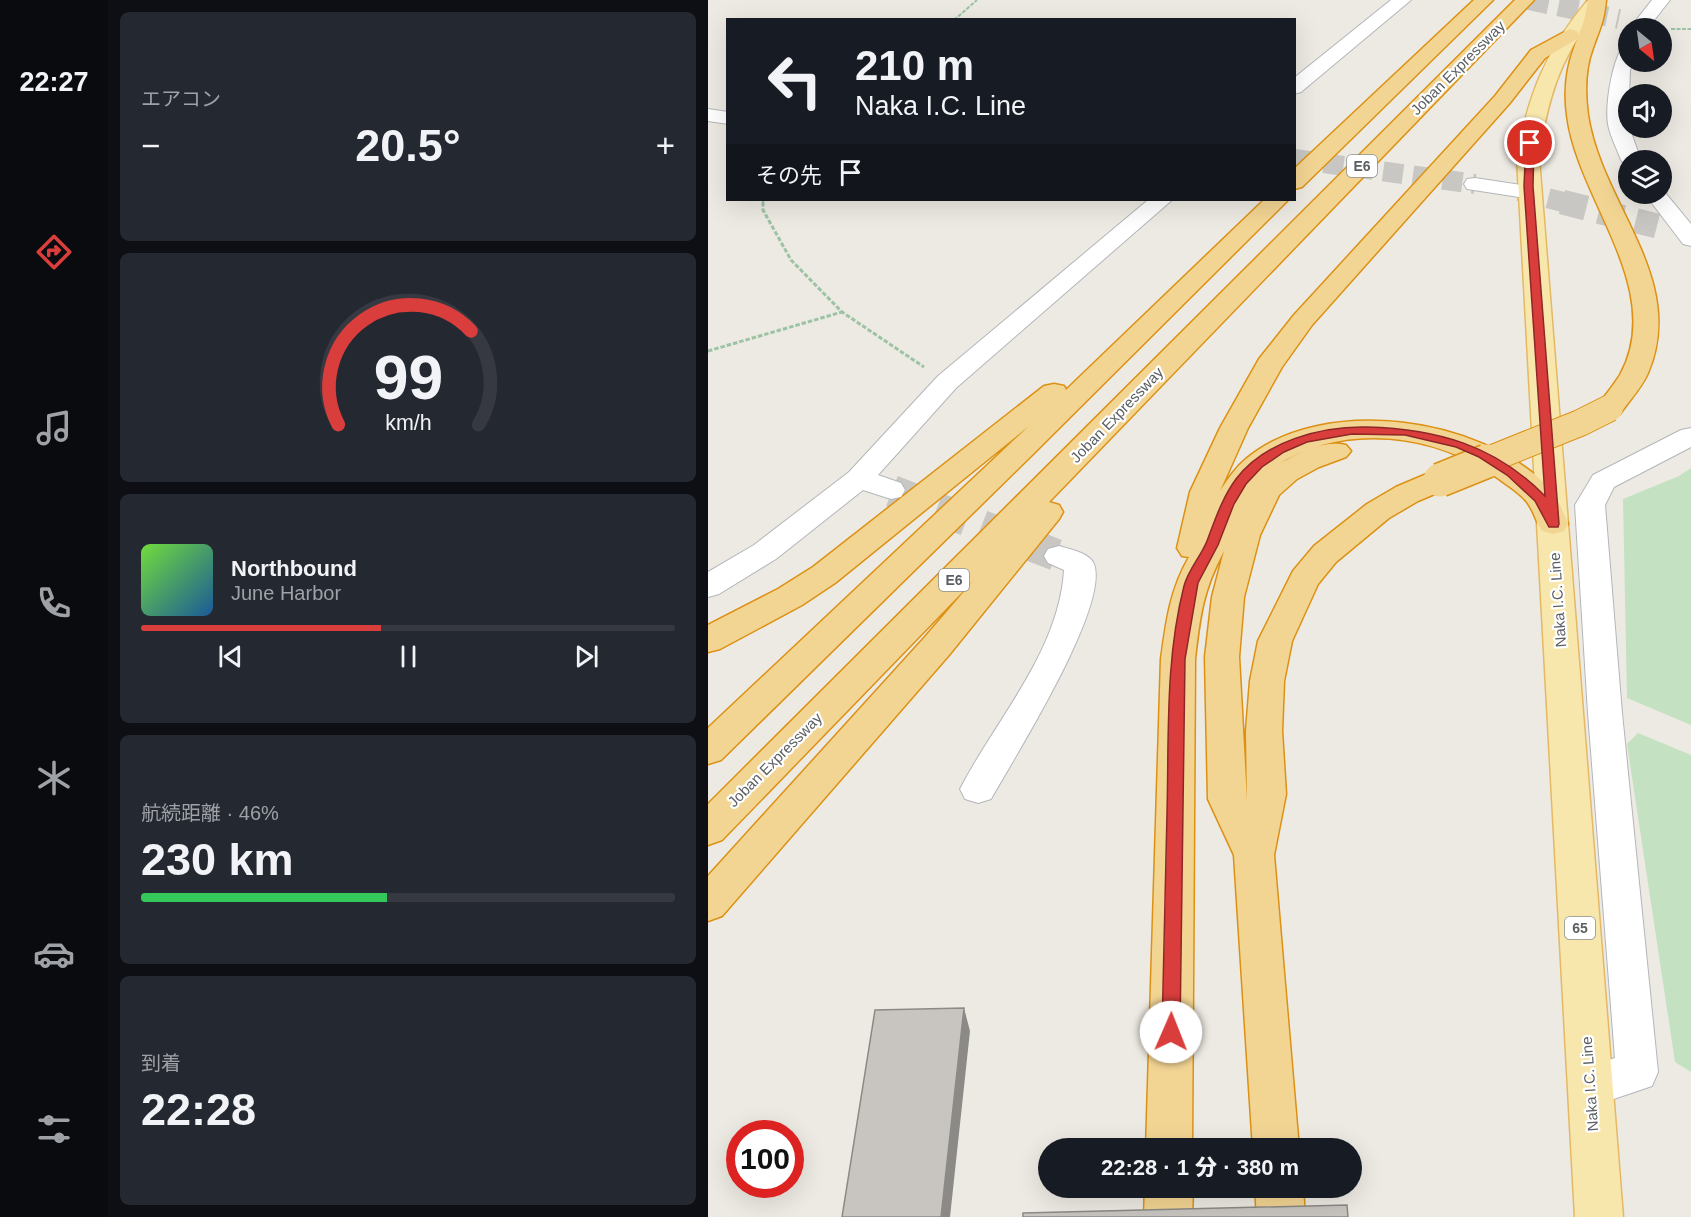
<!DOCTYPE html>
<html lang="ja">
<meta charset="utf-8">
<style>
:root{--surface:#171b24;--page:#242831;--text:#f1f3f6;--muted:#9ea1a6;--line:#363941;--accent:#da3e3c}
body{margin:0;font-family:Arial,"Noto Sans JP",sans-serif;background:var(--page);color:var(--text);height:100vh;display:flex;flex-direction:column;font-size:22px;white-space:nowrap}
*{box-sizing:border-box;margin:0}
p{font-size:20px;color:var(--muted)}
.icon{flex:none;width:33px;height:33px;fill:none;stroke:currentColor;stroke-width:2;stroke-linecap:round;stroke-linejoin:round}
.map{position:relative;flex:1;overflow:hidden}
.details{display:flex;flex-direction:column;gap:12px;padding:12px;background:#0d0f14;width:600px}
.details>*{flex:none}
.banner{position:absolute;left:18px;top:18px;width:570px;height:183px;border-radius:0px;box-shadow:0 6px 24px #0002;background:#171b24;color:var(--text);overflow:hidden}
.needle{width:39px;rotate:151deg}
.controls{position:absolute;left:910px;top:18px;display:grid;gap:12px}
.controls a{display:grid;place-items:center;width:54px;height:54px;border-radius:50%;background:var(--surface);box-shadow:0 6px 24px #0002;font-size:30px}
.speed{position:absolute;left:18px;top:1120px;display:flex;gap:12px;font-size:30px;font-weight:700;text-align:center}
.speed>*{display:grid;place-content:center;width:78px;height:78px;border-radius:50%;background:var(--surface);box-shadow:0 6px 24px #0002;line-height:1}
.speed .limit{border:9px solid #d22;background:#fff;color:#111}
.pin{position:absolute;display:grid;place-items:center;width:51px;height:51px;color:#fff;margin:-26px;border:3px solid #fff;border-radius:50%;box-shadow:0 2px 6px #0007}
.me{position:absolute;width:66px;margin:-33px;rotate:1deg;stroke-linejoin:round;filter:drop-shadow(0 0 4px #0008)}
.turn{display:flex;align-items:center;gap:21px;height:126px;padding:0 30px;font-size:27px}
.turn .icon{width:78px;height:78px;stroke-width:2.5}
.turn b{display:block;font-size:42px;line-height:51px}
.then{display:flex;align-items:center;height:57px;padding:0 30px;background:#0003;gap:12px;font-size:22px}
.big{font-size:45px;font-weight:800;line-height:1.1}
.details .card{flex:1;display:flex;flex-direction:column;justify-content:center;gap:9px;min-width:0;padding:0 21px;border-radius:9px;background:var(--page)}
.details .dial{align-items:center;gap:0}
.dial svg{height:156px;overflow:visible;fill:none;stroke:var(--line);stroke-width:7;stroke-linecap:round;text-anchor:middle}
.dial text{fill:var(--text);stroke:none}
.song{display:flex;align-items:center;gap:18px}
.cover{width:72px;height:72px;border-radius:9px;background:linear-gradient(135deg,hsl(100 70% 55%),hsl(210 70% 35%))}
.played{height:6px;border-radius:3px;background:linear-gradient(90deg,var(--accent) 45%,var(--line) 45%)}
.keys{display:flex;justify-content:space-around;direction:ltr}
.heat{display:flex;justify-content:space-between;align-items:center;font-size:33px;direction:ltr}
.charge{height:9px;border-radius:4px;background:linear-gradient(90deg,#34c759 46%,var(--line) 0)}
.trip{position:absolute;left:330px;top:1138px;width:324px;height:60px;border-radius:30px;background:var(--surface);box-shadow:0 6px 24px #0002;font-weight:800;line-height:60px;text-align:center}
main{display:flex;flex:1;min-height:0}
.tab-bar{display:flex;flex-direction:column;width:108px;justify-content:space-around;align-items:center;background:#090b0e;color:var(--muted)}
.tab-bar .icon{width:42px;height:42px}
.tab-bar .selected{color:var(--accent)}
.tab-bar b{font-size:27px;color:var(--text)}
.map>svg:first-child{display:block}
.green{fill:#c4e2c1}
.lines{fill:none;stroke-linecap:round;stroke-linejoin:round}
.minor-tunnel-far2{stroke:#c8c7c3;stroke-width:20;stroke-dasharray:20 10;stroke-linecap:butt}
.minor-tunnel-far1{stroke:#c8c7c3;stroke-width:25;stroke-dasharray:25 13;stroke-linecap:butt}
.minor-tunnel{stroke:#c8c7c3;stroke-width:32;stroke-dasharray:32 16;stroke-linecap:butt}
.minor-casing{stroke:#b3b6b9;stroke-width:2}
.primary-casing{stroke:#e5b864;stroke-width:3}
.motorway-casing{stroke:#dc9114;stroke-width:3}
.path-far1{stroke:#9cc3a4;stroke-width:2;stroke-dasharray:4 1.5;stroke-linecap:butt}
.path{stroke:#9cc3a4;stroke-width:3;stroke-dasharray:4.5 2;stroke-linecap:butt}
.minor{fill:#fff;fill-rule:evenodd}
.primary{fill:#f8e7ad;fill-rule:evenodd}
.motorway{fill:#f3d593;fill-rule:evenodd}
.motorway-bridge-far1-casing{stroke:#dc9114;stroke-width:28;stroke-linecap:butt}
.motorway-bridge-casing{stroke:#dc9114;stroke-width:36;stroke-linecap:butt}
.motorway-bridge-far1{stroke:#f3d593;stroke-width:26}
.motorway-bridge{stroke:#f3d593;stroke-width:33}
.shaded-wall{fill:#8c8a86}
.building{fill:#c8c5c0;stroke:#8c8a86;stroke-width:1.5}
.route{fill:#da3e3c;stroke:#8e2827;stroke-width:1.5}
.labels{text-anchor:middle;stroke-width:4.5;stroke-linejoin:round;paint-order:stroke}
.shield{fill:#fff;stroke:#8c8f91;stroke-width:1.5}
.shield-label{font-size:14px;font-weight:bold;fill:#5b5f62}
.street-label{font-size:15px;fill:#5b5f62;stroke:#fff}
</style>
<main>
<nav class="tab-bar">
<b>22:27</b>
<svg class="icon selected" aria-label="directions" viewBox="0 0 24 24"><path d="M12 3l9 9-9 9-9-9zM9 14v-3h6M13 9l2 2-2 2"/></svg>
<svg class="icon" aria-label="music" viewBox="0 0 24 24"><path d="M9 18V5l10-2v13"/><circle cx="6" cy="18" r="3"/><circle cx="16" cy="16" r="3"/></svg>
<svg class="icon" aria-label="phone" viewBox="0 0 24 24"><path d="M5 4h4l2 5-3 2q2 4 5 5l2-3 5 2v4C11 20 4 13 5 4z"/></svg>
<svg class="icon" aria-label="climate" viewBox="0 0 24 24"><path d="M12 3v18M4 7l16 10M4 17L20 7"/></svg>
<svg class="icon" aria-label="car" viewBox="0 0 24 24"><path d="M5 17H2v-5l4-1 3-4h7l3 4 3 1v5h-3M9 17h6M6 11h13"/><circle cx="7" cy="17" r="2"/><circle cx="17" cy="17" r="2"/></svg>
<svg class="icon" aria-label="filters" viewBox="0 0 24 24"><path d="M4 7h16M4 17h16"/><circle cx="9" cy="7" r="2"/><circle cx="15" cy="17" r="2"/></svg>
</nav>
<section class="details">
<div class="card"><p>エアコン</p>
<div class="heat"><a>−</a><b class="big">20.5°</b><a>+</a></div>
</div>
<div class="card dial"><svg viewBox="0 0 100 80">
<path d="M14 69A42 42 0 1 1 86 69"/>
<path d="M14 69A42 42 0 0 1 82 21" stroke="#da3e3c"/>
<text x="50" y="56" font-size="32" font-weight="700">99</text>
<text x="50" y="72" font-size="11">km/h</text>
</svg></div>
<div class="card">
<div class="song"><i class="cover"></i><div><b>Northbound</b><p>June Harbor</p></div></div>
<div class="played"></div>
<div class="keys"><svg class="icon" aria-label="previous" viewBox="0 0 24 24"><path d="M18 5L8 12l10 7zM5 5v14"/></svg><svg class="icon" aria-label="pause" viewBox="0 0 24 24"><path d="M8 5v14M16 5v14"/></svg><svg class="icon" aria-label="next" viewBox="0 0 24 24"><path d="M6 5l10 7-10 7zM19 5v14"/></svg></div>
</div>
<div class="card"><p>航続距離 · 46%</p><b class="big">230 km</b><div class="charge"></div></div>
<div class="card"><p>到着</p><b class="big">22:28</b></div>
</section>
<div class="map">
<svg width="983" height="1217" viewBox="0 0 983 1217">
<rect width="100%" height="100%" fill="#edeae3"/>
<path class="green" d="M983,468V725L919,698L915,499L971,476Z
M930,733L983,755V1072L967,1062L919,744Z"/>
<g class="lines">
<path class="minor-tunnel-far2" d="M821,0L911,19
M586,159L767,184
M811,191L859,203"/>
<path class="minor-tunnel-far1" d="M854,202L949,226"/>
<path class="minor-tunnel" d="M184,491L351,556"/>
<defs>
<path id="minor" d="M683,0H703L593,92L586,94V78Z
M944,0H962L940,28H922Z
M921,45V62H926L922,70L920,124L933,160H921V166L916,164L913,160C909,149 902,136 900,124C897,105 904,62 915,46Z
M0,109L20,112V124L0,121Z
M767,178L819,186L822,191L819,196L811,197L759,189L756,184L759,179Z
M954,189L983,224V246L975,244L937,194H954Z
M440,200H464L248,388L170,475L193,483L197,490L193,497L183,499L155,490L68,559L11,594L0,597V572L46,545L141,472L230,376Z
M983,428V447L906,487L897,505L914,713L950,1072L944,1086L882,1107L867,1101L861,1086L867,1071L907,1058L880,713L867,505L885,475L973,430Z
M351,546C361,549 382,553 386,564C402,606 306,758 283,799L270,803L257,799L252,789C288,719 351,652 356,570L340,563L336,556L340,549Z"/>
<path id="primary" d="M880,0H898C889,13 878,24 870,38C846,75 837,115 831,158L915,1217H867L809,158C820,95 838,50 880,0Z"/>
<path id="motorway" d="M766,0H785L594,187L586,189V169Z
M807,0H826L341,502L351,505L355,512L351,519L241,655L14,916L0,921V876L217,637L266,580L14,840L0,845V804Z
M880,0H898C896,22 892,28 885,48C877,69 877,93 880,115C893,204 980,279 940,373C934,387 921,401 912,414L902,416L892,414L888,408C896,397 905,386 912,375C959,289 869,200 859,115C856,93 858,69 866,48C873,28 877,22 880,0Z
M862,29L869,31L871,35L869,39L837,58L801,104L604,325L574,367L540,428L512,491C520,479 527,468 538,459C615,394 774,417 841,488C850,498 855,512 860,524L856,531L845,534L834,531C828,522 826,511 819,502C812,493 800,486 791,479C727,433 637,422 569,465C589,454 615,439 638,445L643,451L638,457L611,467L589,479L571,495L552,535L536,597L531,657L539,801L538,731L542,681L550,641L585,571L606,546L659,504L688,487L721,473L732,470L743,473L747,480L743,487L710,501L681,518L628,562L610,584L584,641L576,681L574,731L578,794L566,855L591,1149H545L526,855L500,799L497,657L504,597L516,551C495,590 492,616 487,659L484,1149H438L453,659C458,622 462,590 481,557L474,556L469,548L482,492L512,428L551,359L586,315L787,96L823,50Z
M556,200H580L322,457L13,760L0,764V728L321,426L127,583L94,605L12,649L0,652V625L70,589L105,567L336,386L346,384L356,386L358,390Z
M437,1188H485L484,1217H436Z
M547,1188H595L597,1217H549Z"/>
</defs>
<use href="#minor" class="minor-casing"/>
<use href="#primary" class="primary-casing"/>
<use href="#motorway" class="motorway-casing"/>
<path class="path-far1" d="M246,20L269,0
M963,29H983
M55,200V203"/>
<path class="path" d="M55,202V210L83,260L134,312L216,367
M0,351L134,312"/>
<use href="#minor" class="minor"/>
<use href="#primary" class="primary"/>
<use href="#motorway" class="motorway"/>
<defs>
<path id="motorway-bridge-far1" d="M775,462L872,423L902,408"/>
<path id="motorway-bridge" d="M732,480L779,461"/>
</defs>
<use href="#motorway-bridge-far1" class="motorway-bridge-far1-casing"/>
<use href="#motorway-bridge" class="motorway-bridge-casing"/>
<use href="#motorway-bridge-far1" class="motorway-bridge-far1"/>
<use href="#motorway-bridge" class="motorway-bridge"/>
</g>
<path class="shaded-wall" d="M256,1008L262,1031L242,1217H233Z"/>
<path class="building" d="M256,1008L233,1217H134L167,1010Z
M639,1205L640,1217H315V1213Z"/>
<path class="route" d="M822,140L826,143L825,186L851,524L850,527H841L827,501L799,475L771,457L748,447L697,435L644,434L599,442L576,452L554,467L538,484L526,504L510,545L490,583L477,659L472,1032L470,1038L463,1041L457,1038L454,1032C456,959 458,886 459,813C461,737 457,660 476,586C480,570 493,556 499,541C507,520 514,498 528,479C557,441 613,426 659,427C729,429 787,445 837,496L816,186L818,143Z"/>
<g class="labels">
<g class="shield">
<rect x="639" y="155" width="30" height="22" rx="4.5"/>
<rect x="231" y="569" width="30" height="22" rx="4.5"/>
<rect x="857" y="917" width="30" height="22" rx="4.5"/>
</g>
<g class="shield-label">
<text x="654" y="171">E6</text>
<text x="246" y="585">E6</text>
<text x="872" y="933">65</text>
</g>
<g class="street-label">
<text transform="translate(750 68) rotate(-45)" y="5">Joban Expressway</text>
<text transform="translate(409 415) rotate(-46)" y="5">Joban Expressway</text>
<text transform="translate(850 600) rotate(-94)" y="5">Naka I.C. Line</text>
<text transform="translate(67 760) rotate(-45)" y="5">Joban Expressway</text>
<text transform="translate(882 1084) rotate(-94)" y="5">Naka I.C. Line</text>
</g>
</g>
</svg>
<div class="controls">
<a><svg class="needle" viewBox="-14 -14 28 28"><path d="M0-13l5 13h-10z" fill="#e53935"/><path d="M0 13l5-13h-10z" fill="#9ea1a6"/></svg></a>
<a><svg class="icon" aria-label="sound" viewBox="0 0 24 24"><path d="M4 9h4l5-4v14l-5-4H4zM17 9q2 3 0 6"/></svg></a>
<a><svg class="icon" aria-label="layers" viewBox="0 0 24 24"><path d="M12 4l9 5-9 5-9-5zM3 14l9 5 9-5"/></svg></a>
</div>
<div class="speed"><div class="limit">100</div></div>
<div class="pin" style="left:822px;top:143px;background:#d93025"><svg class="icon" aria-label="arrive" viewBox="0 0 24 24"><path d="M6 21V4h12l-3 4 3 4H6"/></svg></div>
<svg class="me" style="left:463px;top:1032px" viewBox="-20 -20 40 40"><circle r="19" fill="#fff"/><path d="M0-13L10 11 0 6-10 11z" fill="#da3e3c"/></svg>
<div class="trip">22:28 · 1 分 · 380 m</div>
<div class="banner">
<div class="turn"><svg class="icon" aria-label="left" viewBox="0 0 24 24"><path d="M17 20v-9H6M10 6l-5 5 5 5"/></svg><div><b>210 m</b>Naka I.C. Line</div></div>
<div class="then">その先<svg class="icon" aria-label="arrive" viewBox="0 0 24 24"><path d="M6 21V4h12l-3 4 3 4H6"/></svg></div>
</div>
</div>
</main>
